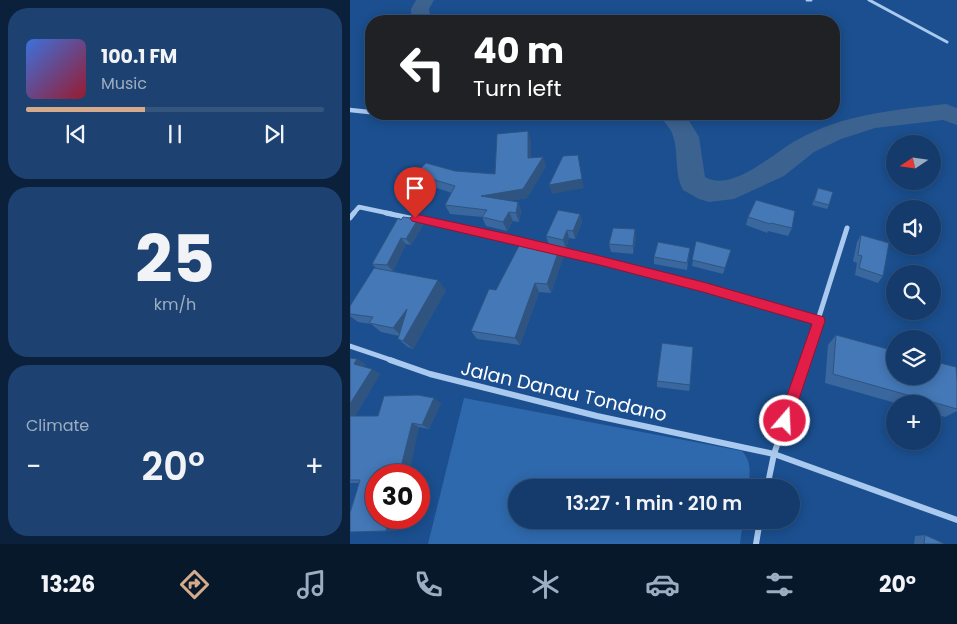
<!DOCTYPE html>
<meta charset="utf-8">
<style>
:root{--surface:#143b6b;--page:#1d4271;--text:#f1f3f6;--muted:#9dadc1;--line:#33557e;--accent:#d6ab8b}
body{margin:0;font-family:Poppins,sans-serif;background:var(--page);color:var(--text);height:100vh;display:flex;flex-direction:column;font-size:19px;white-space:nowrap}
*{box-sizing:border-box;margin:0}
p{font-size:16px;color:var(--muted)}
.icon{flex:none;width:28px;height:28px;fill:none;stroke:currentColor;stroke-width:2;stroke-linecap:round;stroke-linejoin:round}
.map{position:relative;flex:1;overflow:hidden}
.details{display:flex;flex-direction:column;gap:8px;padding:8px;background:#0b203b;width:350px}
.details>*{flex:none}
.hud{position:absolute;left:15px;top:15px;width:475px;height:105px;border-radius:20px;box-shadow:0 2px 12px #0003,0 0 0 1px var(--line);background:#202124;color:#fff;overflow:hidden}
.needle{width:32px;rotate:257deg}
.fabs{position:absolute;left:536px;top:135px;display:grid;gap:10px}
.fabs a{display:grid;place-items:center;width:55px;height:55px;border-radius:50%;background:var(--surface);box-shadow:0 2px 12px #0003,0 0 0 1px var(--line);font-size:25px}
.speed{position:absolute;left:15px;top:464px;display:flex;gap:10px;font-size:25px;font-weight:700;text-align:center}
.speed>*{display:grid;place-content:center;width:65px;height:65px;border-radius:50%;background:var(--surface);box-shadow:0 2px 12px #0003,0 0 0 1px var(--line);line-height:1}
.speed .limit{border:8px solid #d22;background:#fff;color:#111}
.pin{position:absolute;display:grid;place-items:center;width:42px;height:42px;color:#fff;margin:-51px -21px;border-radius:50% 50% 50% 0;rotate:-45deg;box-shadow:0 0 5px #0007}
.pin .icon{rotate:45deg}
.me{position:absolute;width:55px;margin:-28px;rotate:19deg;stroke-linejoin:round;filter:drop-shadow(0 0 4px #0008)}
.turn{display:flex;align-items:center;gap:18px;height:105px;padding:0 25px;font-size:22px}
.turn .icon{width:65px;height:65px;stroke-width:2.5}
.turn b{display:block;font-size:35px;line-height:42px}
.big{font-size:38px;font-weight:600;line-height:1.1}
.details .widget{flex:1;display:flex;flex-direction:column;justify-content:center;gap:8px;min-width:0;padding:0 18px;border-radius:20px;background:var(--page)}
.details .dial{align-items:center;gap:0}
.dial b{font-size:65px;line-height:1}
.song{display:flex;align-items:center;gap:15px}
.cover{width:60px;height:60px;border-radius:8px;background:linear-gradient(135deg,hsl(220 70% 55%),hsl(350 70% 35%))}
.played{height:5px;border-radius:2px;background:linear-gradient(90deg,var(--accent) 40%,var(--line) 40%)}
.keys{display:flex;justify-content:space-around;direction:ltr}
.heat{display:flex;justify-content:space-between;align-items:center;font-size:28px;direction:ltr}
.trip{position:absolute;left:158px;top:479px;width:292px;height:50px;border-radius:25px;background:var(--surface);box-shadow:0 2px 12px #0003,0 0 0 1px var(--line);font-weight:600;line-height:50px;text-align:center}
.dock{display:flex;height:80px;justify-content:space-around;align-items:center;background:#08182b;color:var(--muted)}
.dock .icon{width:35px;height:35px}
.dock .selected{color:var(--accent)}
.dock b{font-size:22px;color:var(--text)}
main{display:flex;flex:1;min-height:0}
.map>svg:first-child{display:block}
.green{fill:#2e69ad}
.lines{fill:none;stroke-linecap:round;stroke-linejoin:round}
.river{fill:#3c6290;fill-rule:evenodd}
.street-far3{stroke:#a9c9ee;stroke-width:3}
.street-far2{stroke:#a9c9ee;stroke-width:4.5}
.street-far1{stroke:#a9c9ee;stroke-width:5}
.street{stroke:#a9c9ee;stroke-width:6}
.wall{fill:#3a679d}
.shaded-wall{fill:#305480}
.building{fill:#4478b7;stroke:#305480}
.route{fill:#e11d48;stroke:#92132f}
.labels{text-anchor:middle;stroke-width:5;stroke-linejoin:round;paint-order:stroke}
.near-street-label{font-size:19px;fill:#fff;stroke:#1b4f8f}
</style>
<main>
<section class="details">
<div class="widget">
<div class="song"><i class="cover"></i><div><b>100.1 FM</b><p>Music</p></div></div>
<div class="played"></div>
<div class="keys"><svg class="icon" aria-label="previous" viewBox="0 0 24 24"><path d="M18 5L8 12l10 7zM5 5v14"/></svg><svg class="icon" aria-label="pause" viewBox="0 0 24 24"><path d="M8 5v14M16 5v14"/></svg><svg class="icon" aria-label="next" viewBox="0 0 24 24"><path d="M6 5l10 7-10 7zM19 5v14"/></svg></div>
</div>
<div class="widget dial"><b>25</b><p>km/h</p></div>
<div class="widget"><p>Climate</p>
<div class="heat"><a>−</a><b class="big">20°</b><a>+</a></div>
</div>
</section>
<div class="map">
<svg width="607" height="544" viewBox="0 0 607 544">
<rect width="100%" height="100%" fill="#1b4f8f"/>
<path class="green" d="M114,398L392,451C402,462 400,473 398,487L166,488V520H393L390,544H78Z"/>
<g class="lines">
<path class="river" d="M66,0H84L79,9L81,21H61V9Z
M596,104L607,108V125L593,120L525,128L491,139L464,152L434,176L384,199L359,202L349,199L333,190C324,173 329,154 323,136C321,127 313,122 308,114H334L336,116L349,137L355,177C383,193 424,152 447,140C493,114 545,110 596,104Z"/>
<path class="street-far3" d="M457,0H461
M519,0L597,42"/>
<path class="street-far2" d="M0,110L19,112
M3,214L9,207L42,214"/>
<path class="street-far1" d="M36,213L177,243
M0,218L4,213
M207,250L353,287L469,321
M0,346L44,361
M455,361L497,228"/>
<path class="street" d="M40,360L80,374L247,416L424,454L607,520
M417,488L424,454L456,360
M406,544L410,520"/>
</g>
<path class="wall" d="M181,140V158L196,166L177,198L158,201L168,202L171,211L169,222L163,221L157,231L136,226L132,217L100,214L95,205L102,193L71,183L65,174L105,171L145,174Z
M468,188L479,205L477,209L462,205Z
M230,214L232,222L225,239L219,238L216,249L210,247L213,257L201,293L189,292L170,345L127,339L121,331L208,247L199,245L196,236Z
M398,217L442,228L438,236L418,231L417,233L396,225Z
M68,219L73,225L61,245L56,244L43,271L96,290L63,349L58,347L48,339L49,336L31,332L21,324L8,322L0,316V306L26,268L22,264L51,220Z
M511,235L533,276L528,283L505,275L507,263L503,261L507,242Z
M286,238L283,254L261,252L259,244Z
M346,241L381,250L373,274L342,266Z
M340,248L337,270L304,264V257Z
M486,335L607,380V411L595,417L582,413V404H549L475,383L478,345Z
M0,358L7,359L16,365L14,367L30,374L5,416H28L91,403L79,429L69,427L26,518H49L46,531L0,532V513L9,483H0Z
M307,381L340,385L339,391L307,387Z
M575,535L595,544H564L565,536Z"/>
<path class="shaded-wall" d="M178,131L181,140V167L178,158Z
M193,157L196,166L177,198L135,205L131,196Z
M232,179L234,188L202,194L199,185Z
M168,202L171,211L169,222L166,213Z
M159,212L163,221L157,231L153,222Z
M230,214L232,222L225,239L223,231Z
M68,219L73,225L61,245L56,239Z
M285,229L286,238L283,254V246Z
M217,230L219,238L216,249L213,240Z
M51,238L56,244L43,271L37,265Z
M210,247L213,257L201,293L197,284Z
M88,280L96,290L63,349L53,341V337L43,328L57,309Z
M185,283L189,292L170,345L165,338Z
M7,359L16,365L13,370L4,364Z
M22,369L30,374L3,420L0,419V404Z
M84,398L91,403L79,429L72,425Z
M62,423L69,427L59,475H49Z
M39,518H49L46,531H36Z"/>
<path class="building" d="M178,131V158L193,157L173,189L131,196L168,202L166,213L159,212L153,222L132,217L137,210L95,205L105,186L65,174L76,163L105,171L145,174L147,134Z
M228,155L232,179L199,185L213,156Z
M468,188L483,192L479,205L464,201Z
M406,200L445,211L442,228L421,223L420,224L398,217Z
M208,210L230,214L223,231L217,230L213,240L196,236Z
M53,217L68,219L56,239L51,238L37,265L22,264L48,218L51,220Z
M263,228L285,229L283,246L259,244Z
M511,235L539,243L533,276L509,268L512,256L508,255Z
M172,240L210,247L197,284L185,283L165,338L121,331L139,289L146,290Z
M346,241L381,250L375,268L342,260Z
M308,242L340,248L337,263L304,257Z
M24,268L88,280L53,341L48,339L57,309L43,328L19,323L23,317L0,314V306Z
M486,335L545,351V376H582V361L606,367L607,380V409L483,374Z
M312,343L343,347L340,385L307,381Z
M0,358L7,359L4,364L22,369L0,404Z
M68,395L84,398L72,425L62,423L49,475H26V518H39L36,531L0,532V513L10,480H0V416H28L34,396Z
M575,535L595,544H574Z"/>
<path class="route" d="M65,214L158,234L250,256L353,282L474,317L475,321L440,426L435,428L430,426L428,421L462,324L353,292L250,265L62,221L60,218Z"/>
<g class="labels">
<g class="near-street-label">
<text transform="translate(214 391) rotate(13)" y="7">Jalan Danau Tondano</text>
</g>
</g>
</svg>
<div class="fabs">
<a><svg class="needle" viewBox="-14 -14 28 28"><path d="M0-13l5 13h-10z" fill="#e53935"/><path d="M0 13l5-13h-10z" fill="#9dadc1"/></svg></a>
<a><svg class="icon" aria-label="sound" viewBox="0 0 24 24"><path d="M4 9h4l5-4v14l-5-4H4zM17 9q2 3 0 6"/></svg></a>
<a><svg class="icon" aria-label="search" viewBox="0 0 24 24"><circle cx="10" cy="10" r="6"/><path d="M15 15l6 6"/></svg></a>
<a><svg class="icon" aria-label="layers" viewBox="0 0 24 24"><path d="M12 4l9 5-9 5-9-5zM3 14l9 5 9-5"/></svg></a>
<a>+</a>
</div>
<div class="speed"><div class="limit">30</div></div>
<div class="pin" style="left:65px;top:218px;background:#d93025"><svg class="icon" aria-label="arrive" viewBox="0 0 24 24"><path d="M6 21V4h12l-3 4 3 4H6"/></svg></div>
<svg class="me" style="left:435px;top:421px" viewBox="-20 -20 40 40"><circle r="17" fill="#e11d48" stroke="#fff" stroke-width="3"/><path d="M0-11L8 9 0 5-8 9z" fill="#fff"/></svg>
<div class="trip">13:27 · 1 min · 210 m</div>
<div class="hud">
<div class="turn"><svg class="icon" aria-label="left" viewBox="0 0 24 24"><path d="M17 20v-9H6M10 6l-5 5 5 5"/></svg><div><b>40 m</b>Turn left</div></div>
</div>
</div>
</main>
<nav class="dock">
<b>13:26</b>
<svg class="icon selected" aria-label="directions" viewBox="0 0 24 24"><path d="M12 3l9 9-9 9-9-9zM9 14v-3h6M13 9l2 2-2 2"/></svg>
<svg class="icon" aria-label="music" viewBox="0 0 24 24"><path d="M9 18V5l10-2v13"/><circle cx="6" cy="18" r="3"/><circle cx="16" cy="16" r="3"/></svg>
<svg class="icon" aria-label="phone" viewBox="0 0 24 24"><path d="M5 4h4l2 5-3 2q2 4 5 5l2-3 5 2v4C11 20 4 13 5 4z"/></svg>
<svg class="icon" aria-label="climate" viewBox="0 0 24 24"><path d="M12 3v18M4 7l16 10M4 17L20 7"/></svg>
<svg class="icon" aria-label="car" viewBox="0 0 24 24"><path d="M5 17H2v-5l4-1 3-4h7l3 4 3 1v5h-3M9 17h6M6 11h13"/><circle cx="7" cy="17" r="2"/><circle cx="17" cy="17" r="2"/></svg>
<svg class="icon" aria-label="filters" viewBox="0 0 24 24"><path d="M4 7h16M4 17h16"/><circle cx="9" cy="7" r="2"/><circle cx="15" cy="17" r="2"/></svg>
<b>20°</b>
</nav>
